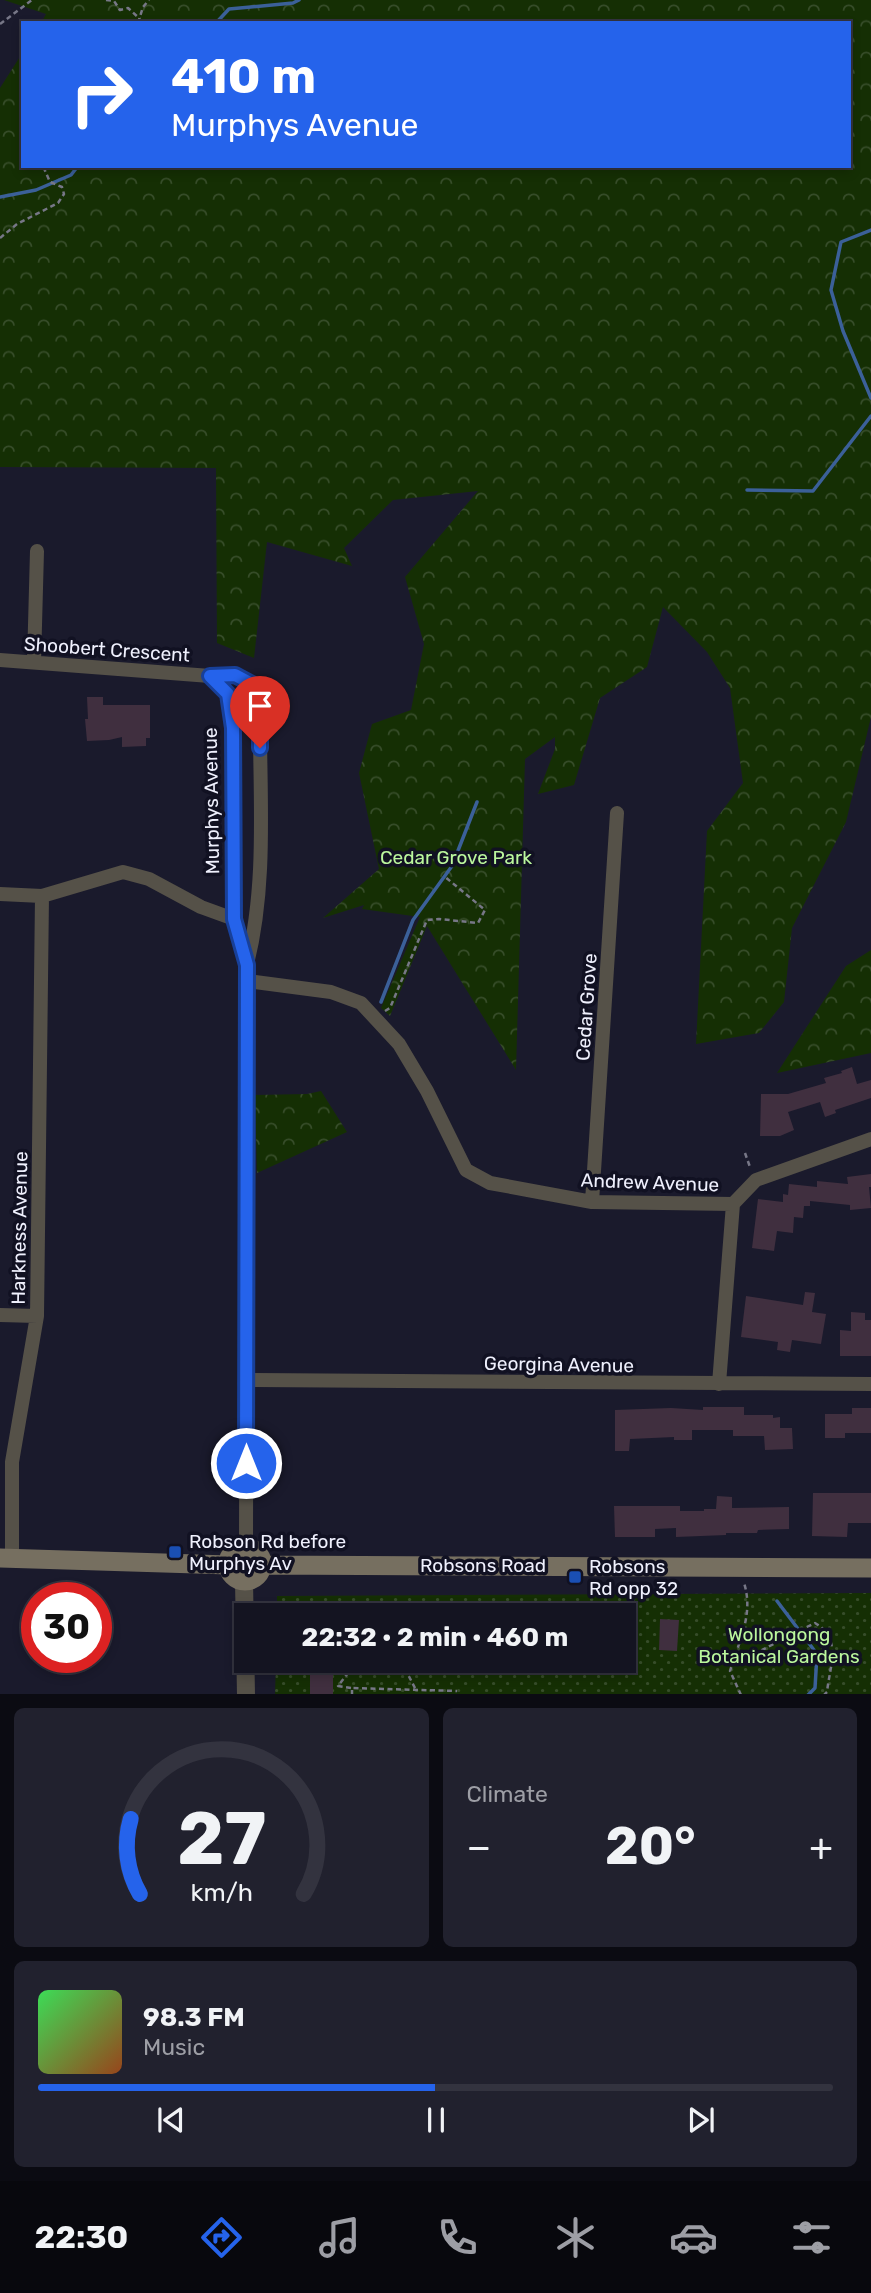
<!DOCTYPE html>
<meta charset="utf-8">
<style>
:root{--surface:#141421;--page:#21212e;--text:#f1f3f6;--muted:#9d9ea5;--line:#33333f;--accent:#2563eb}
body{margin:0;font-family:Rubik,sans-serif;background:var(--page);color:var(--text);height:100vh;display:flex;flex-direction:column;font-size:26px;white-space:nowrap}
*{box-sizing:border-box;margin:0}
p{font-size:23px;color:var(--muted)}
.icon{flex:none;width:38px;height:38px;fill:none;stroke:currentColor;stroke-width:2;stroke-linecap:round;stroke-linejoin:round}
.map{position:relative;height:1694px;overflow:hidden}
.side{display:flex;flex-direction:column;gap:14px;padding:14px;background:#0b0b12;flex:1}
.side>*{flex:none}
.guide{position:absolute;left:21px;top:21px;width:830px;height:147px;border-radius:0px;box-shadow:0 4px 10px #0003,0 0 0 2px var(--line);background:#2563eb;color:#fff;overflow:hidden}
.speed{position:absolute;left:21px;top:1582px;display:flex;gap:14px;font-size:35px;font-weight:700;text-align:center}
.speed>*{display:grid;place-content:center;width:91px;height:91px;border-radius:50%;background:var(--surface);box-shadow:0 4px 10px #0003,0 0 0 2px var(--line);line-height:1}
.speed .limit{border:10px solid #d22;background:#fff;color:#111}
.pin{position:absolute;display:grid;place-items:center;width:60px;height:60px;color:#fff;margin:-72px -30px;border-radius:50% 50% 50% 0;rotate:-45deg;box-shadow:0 0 7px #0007}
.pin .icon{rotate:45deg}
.me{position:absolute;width:77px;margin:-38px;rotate:0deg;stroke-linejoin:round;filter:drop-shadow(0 0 5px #0008)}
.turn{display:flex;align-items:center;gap:24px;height:147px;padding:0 35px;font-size:32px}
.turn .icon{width:91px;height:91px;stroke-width:2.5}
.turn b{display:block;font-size:49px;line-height:60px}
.big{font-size:52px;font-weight:700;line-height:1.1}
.side .card{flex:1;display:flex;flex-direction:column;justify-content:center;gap:10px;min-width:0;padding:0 24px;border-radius:10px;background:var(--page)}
.side .dial{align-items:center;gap:0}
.dial svg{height:182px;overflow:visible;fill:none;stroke:var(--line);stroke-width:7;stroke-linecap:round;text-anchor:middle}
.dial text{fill:var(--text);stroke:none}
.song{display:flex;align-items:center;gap:21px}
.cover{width:84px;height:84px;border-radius:10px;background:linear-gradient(135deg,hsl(130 70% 55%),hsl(20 70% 35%))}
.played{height:7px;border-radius:4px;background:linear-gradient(90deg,var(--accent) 50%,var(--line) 50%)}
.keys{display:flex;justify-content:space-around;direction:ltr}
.heat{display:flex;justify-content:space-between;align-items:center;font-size:38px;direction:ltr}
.side .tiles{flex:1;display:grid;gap:14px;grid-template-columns:1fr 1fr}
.card:last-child{grid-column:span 2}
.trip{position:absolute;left:234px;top:1603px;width:402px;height:70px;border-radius:0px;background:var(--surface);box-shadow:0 4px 10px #0003,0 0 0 2px var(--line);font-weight:700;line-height:70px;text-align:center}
.dock{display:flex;height:112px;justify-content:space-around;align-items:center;background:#08080d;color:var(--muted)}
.dock .icon{width:49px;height:49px}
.dock .on{color:var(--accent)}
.dock b{font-size:32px;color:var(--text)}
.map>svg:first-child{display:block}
.grass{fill:url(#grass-dots)}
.forest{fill:url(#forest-crowns)}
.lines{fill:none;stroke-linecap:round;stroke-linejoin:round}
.stream{stroke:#3b6099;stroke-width:3.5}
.building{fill:#402f3f}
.path{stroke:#777787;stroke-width:2.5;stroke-dasharray:5 3.5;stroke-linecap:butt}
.minor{stroke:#555148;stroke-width:14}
.tertiary{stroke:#555148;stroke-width:18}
.secondary{stroke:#766f60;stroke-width:19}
.route-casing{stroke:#184099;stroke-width:18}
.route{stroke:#2563eb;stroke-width:12}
.transit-dot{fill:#1a4fb4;stroke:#112;stroke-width:2.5}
.labels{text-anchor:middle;stroke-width:7;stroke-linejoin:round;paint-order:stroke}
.street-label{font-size:19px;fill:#eff0fd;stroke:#112}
.park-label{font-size:19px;fill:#bbf79d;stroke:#112}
.poi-label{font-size:19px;fill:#eff0fd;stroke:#112;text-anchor:start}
</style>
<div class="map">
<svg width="871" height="1695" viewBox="0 0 871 1695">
<defs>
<pattern id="grass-dots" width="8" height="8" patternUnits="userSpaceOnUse" patternTransform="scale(1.75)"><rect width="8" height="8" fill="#152f04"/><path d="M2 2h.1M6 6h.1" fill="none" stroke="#374d2a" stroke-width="1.8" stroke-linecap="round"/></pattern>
<pattern id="forest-crowns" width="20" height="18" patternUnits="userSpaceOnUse" patternTransform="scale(1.75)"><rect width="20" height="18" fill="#152f04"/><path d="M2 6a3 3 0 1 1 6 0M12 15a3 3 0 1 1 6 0" fill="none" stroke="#374d2a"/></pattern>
</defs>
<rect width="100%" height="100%" fill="#1a1a2c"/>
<path class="grass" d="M871,1593V1694L275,1695L276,1661H625V1615H277V1596Z"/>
<path class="forest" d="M4,0H871V717L846,822L792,928L784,1002L759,1033L696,1044L707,831L743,783L730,688L707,652L663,607L647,667L600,698L574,785L538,794L555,749V737L525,759L516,1070L427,926L390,1016L381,1008L420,917L362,909L364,905L323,918L379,869L359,773L372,724L411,710L424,644L405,577L478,491L393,500L344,548L352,566L267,542L254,658L217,643L216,468L0,467V88L23,52V166H849V23H41L46,14Z
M871,950V1053L777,1073L846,966Z
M321,1091L347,1132L257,1173L255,1095L307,1094Z"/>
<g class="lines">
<path class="stream" d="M216,23L229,9L293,3L299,0
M0,197L36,190L71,175L78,166
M871,230L841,242L831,290L843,331L871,398
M747,490L813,491L871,416
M381,1002L413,920L452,866L477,802
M777,1601L817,1654L815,1688L808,1695"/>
</g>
<path class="building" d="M87,697H103V705H150V738H146V746L122,747V737L109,740L87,741L85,719H88Z
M852,1067L857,1084L871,1080V1098L835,1110L836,1113L825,1117L820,1102L788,1112L794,1130L780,1136H760L761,1094H788L826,1083L824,1078L842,1073L841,1071Z
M871,1174V1187H869L871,1208L850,1210V1205L810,1201V1206H804L803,1218L794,1217L793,1233L777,1231L774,1251L752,1248L758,1199L783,1202V1194L788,1195L789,1184L817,1187V1181L848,1184L847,1177Z
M805,1292L815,1293L812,1312L826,1314L821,1344L792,1340L790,1352L777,1350L778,1342L741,1337L746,1296L803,1305Z
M851,1312L865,1313V1320H871V1356H840V1330L851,1331Z
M703,1407H744V1415H773V1418L780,1417V1428H792L793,1449L765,1450L764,1436H733V1430H692V1440H674V1437L630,1439L629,1451H615V1410L671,1408L703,1410Z
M852,1408H871V1433H845V1438H825V1414H852Z
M813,1493H871V1523H848L847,1537L812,1536Z
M717,1496L732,1497V1508L789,1507V1529L758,1530L757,1533H726V1535L676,1537V1528L655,1529V1537H615L614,1506H680V1511H704V1509H716Z
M660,1619L679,1620L677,1651L659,1650Z
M310,1661H333V1695H310Z"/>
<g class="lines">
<path class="path" d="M106,0L114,1L120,10L128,8L140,19
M138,23L143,7L149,0
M0,24L32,0
M0,238L17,224L58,203L64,194L62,187L50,182L43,166
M385,1011L390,1008L427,920L439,919L478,923L485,910L444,876
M745,1153L750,1167
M736,1652L760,1651L815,1623C842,1639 830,1665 827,1692L824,1695
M401,1661L416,1690
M351,1688L338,1686L357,1661
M352,1695V1688L457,1691
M741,1695L730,1671C739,1641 754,1614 744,1583"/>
<path class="minor" d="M0,660L210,676L235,675L252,684L260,706C259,792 268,880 247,964
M34,662L37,551
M210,676L228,694L233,728L234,919L247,965L246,1547
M0,894L42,896L123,872L149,879L201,907L234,919
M247,981L331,992L361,1003L399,1044L427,1091L466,1170L490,1183L592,1202L733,1204
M592,1202L617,813
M0,1315L37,1316
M246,1380L871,1384
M719,1384L733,1204L756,1180L871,1139
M12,1558V1462L37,1316L42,896"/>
<path class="tertiary" d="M244,1581L246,1695"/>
<path class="secondary" d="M228 1564a17 17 0 1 1 34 0a17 17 0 1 1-34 0Z
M0,1558L229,1565
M262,1565L871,1568"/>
</g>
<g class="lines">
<defs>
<path id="route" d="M246,1463L247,965L234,919L233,728L228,694L210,676L235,675L252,684L260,706V748"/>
</defs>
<use href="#route" class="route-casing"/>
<use href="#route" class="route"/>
</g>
<g class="transit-dot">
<rect x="168" y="1545" width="14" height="14" rx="3.5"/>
<rect x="568" y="1570" width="14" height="14" rx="3.5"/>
</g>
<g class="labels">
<g class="street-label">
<text transform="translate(107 649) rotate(4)" y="7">Shoobert Crescent</text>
<text transform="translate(211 801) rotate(-91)" y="7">Murphys Avenue</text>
<text transform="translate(586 1007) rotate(-86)" y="7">Cedar Grove</text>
<text transform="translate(650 1182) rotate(2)" y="7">Andrew Avenue</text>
<text transform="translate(19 1228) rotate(-89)" y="7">Harkness Avenue</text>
<text transform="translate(559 1364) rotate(1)" y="7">Georgina Avenue</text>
<text x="483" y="1572">Robsons Road</text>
</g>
<g class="park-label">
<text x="456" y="864">Cedar Grove Park</text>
<text x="779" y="1641">Wollongong<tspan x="779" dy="22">Botanical Gardens</tspan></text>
</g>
<g class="poi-label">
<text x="189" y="1548">Robson Rd before<tspan x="189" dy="22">Murphys Av</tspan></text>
<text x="589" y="1573">Robsons<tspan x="589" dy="22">Rd opp 32</tspan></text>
</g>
</g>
</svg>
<div class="speed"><div class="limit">30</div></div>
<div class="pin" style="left:260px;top:748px;background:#d93025"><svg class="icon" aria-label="arrive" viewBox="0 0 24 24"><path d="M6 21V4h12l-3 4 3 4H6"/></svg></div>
<svg class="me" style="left:246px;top:1463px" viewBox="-20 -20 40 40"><circle r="17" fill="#2563eb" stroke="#fff" stroke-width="3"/><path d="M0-11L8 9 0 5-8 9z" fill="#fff"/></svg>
<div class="trip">22:32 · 2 min · 460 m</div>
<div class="guide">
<div class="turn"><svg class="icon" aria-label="right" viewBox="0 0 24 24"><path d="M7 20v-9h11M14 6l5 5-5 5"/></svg><div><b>410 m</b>Murphys Avenue</div></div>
</div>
</div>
<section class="side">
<div class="tiles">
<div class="card dial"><svg viewBox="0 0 100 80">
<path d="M14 69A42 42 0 1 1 86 69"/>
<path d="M14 69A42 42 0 0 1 10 36" stroke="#2563eb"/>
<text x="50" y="56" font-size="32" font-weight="700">27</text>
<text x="50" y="72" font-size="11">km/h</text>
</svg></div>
<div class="card"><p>Climate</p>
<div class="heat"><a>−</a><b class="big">20°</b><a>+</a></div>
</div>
<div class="card">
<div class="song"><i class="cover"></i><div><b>98.3 FM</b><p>Music</p></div></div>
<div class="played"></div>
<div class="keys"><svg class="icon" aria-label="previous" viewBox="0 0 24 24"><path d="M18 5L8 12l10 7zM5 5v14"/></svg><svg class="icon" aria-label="pause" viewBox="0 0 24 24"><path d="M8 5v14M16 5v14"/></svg><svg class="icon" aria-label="next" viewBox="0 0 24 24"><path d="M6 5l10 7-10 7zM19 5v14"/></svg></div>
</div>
</div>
</section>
<nav class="dock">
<b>22:30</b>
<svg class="icon on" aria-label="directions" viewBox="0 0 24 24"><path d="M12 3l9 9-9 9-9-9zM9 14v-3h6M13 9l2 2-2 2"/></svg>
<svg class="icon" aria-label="music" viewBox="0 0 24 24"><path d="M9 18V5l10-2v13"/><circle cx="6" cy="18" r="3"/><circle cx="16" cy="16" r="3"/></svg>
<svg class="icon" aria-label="phone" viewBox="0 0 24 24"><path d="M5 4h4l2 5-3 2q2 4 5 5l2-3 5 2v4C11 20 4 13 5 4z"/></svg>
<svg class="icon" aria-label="climate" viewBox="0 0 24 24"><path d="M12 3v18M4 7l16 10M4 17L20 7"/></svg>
<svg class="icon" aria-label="car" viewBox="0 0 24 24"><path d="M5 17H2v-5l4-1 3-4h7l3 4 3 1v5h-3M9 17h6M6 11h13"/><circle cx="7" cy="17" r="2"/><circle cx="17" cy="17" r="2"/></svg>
<svg class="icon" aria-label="filters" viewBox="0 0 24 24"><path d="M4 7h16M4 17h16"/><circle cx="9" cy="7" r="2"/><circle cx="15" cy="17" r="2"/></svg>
</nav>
